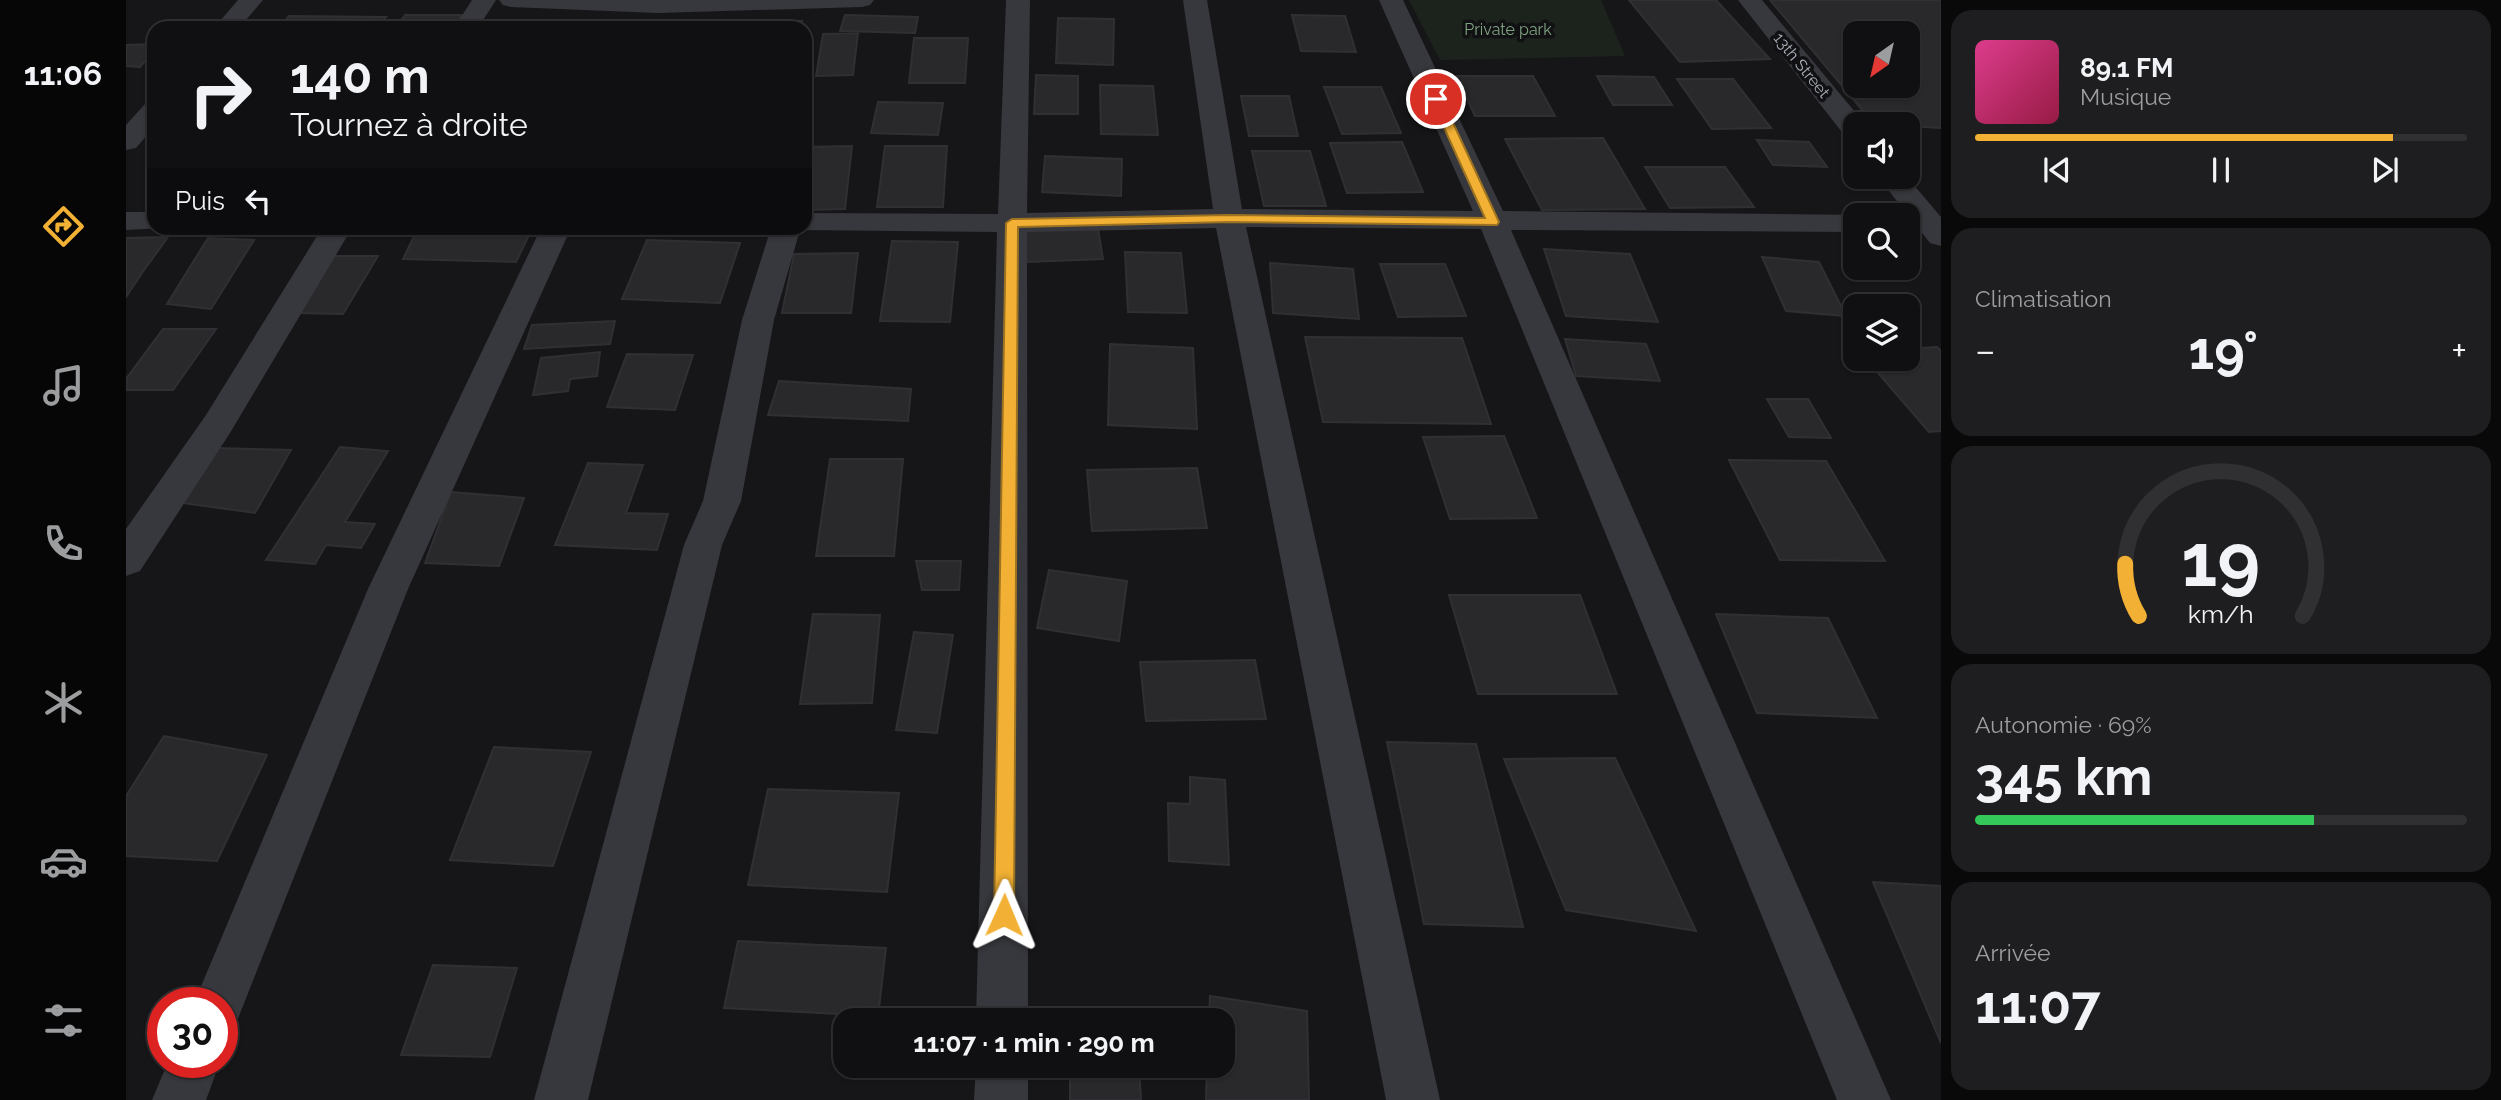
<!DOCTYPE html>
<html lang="fr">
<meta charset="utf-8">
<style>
:root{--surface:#101012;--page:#1e1e20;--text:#f1f3f6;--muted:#9c9d9f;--line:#303032;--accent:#f2b134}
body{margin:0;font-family:Raleway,sans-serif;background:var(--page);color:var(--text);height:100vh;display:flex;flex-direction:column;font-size:26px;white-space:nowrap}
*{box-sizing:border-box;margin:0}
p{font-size:23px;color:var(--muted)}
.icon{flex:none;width:38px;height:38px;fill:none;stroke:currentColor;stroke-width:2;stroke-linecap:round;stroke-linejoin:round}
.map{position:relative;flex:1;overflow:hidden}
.drawer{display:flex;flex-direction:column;gap:10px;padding:10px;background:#09090a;width:560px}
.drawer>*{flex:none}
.top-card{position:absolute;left:21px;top:21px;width:665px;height:214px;border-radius:21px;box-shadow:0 2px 5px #0004,0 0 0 2px var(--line);background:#101012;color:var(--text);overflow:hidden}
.needle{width:46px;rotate:214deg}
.fabs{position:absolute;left:1717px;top:21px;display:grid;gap:14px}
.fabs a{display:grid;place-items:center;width:77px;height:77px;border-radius:14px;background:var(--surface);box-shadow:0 2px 5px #0004,0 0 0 2px var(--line);font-size:35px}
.speed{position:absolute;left:21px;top:987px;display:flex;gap:14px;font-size:35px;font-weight:700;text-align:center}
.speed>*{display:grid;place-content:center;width:91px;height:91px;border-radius:50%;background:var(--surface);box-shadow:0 2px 5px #0004,0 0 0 2px var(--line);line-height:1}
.speed .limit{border:10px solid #d22;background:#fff;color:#111}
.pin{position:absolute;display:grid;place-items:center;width:60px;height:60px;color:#fff;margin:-30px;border:4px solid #fff;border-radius:50%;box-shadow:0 2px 7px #0007}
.me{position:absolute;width:77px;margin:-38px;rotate:1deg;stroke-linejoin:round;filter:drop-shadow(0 0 5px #0008)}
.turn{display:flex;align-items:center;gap:24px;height:147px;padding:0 28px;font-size:32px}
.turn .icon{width:91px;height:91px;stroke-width:2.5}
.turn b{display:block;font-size:49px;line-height:60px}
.then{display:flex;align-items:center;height:66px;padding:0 28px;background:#0003;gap:14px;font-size:26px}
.big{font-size:52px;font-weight:700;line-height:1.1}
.drawer .card{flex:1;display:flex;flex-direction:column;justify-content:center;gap:10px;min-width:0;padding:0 24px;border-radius:21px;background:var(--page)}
.drawer .dial{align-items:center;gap:0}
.dial svg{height:182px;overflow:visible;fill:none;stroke:var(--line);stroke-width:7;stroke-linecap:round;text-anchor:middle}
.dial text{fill:var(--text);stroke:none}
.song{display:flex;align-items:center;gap:21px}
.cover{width:84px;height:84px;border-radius:10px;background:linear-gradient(135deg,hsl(330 70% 55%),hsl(340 70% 35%))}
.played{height:7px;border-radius:4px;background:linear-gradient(90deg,var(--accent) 85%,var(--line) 85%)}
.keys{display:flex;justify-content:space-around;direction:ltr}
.heat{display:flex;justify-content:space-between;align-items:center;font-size:38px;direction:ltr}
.charge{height:10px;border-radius:5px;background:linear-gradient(90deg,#34c759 69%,var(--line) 0)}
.trip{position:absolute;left:707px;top:1008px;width:402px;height:70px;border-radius:21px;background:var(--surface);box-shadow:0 2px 5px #0004,0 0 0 2px var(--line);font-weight:700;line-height:70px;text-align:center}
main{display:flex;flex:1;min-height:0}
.menu{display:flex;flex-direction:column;width:126px;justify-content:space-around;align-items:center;background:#060607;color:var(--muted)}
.menu .icon{width:49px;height:49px}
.menu .on{color:var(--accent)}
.menu b{font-size:32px;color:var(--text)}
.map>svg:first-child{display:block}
.green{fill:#1c231d}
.building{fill:#29292c;stroke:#303034;stroke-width:2;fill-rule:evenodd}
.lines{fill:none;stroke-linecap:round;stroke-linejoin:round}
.minor{fill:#37383d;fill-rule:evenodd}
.route{fill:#f2b134;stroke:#9d7322;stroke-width:2}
.labels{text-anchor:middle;stroke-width:7;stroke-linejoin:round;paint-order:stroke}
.far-park-label{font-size:16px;fill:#7fa381;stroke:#111113}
.far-street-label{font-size:16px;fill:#a8adb8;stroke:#111113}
</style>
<main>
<nav class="menu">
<b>11:06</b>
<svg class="icon on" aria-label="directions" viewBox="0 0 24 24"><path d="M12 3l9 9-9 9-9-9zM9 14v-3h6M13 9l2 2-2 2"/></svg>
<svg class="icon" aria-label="music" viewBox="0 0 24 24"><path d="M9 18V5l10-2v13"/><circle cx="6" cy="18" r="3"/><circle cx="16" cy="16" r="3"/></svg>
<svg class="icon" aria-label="phone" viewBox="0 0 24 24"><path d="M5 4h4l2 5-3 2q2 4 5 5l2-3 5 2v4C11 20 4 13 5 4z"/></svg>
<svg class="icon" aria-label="climate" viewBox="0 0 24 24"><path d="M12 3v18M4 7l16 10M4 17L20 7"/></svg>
<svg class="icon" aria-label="car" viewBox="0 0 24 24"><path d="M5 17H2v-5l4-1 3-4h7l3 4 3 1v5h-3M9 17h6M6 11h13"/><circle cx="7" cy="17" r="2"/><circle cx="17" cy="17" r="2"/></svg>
<svg class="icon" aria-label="filters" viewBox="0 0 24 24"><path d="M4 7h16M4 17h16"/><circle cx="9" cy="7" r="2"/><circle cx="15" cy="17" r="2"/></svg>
</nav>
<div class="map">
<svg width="1815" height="1100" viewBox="0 0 1815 1100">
<rect width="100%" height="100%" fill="#161618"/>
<path class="green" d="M1283,0H1475L1499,56L1314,60Z"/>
<path class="building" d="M1503,0H1590L1644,59L1554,62Z
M1644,0H1815V128L1748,124ZM1729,33H1782V86H1729Z
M279,15H336L329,28H269Z
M719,15L792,17L789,33L714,31Z
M1166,15L1219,16L1230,52L1175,51Z
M163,16L260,17L252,28H153Z
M932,18L988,19L987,65L930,63Z
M611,20L676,21L674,28H608Z
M416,23L460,25L457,28H413Z
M732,33L727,75L690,76L697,34Z
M788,38H842L839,83H783Z
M28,44V51L14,67L0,66V45Z
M910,75L952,76V114H908Z
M1330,76H1407L1429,116H1349Z
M1471,76L1528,77L1546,105H1487Z
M1551,79H1607L1645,128L1586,129Z
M974,85L1027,86L1032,135L975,134Z
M1198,87H1255L1275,133L1216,134Z
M1115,96H1163L1172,136H1123Z
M752,102L817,103L812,135L745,133Z
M1477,138L1519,209L1416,210L1379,139Z
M1631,140L1683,142L1701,167L1647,165Z
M1276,142L1297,192L1221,193L1204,143Z
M726,146L719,209L679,210V147Z
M759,146H821L817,207H751Z
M1126,151H1184L1200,206H1138Z
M919,156L996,159L995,196L916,192Z
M1519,167H1599L1628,207L1544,208Z
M292,228L406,229L390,262L277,259Z
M972,229L977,259L901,262L898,231Z
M42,237L16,273L0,297V238Z
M82,238L128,240L85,309L41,304Z
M521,240L614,243L594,303L496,299Z
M766,241L832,242L824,322L754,321Z
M1418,249L1504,254L1532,322L1440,316Z
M999,252L1055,253L1061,313L1002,312Z
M732,253L725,313H656L668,254Z
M205,256H252L217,314L171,313Z
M1636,257L1693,262L1720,316L1660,311Z
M1144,263L1227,269L1233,319L1147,313Z
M1254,264H1319L1340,316L1272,317Z
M489,321L484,344L398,349L406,325Z
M37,329H90L47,390H0V379Z
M1179,337L1336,338L1365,424L1197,422Z
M1439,339L1520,344L1534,381L1450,376Z
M984,344L1067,348L1071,429L982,425Z
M1811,347L1815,351V431L1803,432L1740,359H1782V349Z
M474,352L471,376L444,379L442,391L407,395L415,358Z
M501,354L567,355L549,410L481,407Z
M653,381L785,389L782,421L642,415Z
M1641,399H1682L1705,438L1663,437Z
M1378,436L1411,518L1324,519L1297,437Z
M214,447L262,451L219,522L249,524L235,548L200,545L189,564L140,560Z
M88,448L165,450L129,513L57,503Z
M704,459H777L768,556H690Z
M1603,460L1700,461L1759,561L1654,560Z
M462,463L517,465L500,513L542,514L531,550L429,545Z
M1071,468L1081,528L966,531L961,470Z
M325,492L398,498L373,566L299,563Z
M790,561H835L833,590H796Z
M923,570L1001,581L993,641L911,628Z
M1323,595H1454L1491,694H1352Z
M687,614L754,615L746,703L674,704Z
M1590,614L1702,618L1751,718L1631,713Z
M788,632L827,635L811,733L770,730Z
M1129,660L1140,719L1020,721L1014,662Z
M38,736L141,755L91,861L0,856V796Z
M1261,742L1350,744L1397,927L1298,924Z
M368,747L465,752L427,866L324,860Z
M1489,758L1570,931L1440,910L1378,759Z
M1064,777L1099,780L1103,865L1043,861L1042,803L1064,804Z
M642,789L773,793L761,892L622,885Z
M1747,882L1815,886V1043Z
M612,941L760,948L752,1016L598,1008Z
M307,965L391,968L364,1057L275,1055Z
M1084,996L1181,1011L1183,1100H1080L1081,1066H1097V1020H1083Z
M944,1013L1012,1016V1020H944Z
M944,1066H1013L1015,1100H944Z"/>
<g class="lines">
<path class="minor" d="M112,0H137L113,28H88Z
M346,0H370L352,28H328Z
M373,0H748L744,5L736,7L531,13L385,7L377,5Z
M880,0H904L901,213L1087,209L1057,0H1081L1116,209L1347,211L1253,0H1277L1377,211L1735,215H1729V232L1385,230L1765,1100H1711L1355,229L1120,227L1314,1100H1260L1090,228L901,232L902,1020H850L871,232L674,230L648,320L615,501L596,545L462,1100H408L558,545L577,501L616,320L645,228H679V213L872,214Z
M1612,0H1636L1739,124H1729V138L1719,136Z
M28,102V127L10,148L0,150V125L19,104Z
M1752,177H1781L1815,217V246L1804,243Z
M0,212H28V228H38L0,230Z
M196,228H226L104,433L14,571L0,576V529L80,415Z
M415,228H445L282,589L111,1021L96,1027V1003H68L242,589Z
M42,1062H94L80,1100H26Z
M850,1066H902V1100H848Z"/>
</g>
<path class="route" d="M1310,95L1316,99L1373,222L1371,225L1103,222L892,227L888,915L885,922L878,925L871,922L868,915L880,223L886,219L1103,215L1359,218L1305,99Z"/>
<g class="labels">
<g class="far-park-label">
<text x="1382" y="35">Private park</text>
</g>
<g class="far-street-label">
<text transform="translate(1676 65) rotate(51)" y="6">13th Street</text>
</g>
</g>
</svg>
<div class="fabs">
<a><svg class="needle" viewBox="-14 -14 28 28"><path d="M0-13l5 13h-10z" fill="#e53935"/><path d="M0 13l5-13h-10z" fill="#9c9d9f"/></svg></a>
<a><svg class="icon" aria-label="sound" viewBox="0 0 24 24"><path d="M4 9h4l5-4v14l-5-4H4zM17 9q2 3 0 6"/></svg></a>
<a><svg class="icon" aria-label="search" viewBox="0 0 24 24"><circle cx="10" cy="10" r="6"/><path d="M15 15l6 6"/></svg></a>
<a><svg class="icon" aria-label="layers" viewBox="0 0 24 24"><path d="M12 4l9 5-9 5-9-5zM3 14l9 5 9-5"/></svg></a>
</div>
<div class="speed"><div class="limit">30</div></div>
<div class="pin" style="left:1310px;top:99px;background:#d93025"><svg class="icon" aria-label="arrive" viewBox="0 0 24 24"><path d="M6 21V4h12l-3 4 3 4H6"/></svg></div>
<svg class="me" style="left:878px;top:915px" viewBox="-20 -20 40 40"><path d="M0-17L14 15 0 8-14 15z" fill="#f2b134" stroke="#fff" stroke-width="4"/></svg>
<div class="trip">11:07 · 1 min · 290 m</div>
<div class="top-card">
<div class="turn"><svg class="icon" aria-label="right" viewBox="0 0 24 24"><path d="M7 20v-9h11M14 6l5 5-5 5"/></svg><div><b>140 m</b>Tournez à droite</div></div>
<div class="then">Puis<svg class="icon" aria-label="left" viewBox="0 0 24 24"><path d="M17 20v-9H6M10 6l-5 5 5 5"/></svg></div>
</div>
</div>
<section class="drawer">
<div class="card">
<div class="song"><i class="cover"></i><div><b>89.1 FM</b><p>Musique</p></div></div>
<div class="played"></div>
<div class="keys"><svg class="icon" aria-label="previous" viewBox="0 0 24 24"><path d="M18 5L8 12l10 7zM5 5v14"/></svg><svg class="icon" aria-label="pause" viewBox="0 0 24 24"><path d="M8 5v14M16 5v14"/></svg><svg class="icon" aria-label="next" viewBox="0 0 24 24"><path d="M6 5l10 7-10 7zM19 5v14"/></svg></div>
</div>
<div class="card"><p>Climatisation</p>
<div class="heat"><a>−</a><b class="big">19°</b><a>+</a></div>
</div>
<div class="card dial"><svg viewBox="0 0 100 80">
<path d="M14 69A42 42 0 1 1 86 69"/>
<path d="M14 69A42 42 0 0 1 8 46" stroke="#f2b134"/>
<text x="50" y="56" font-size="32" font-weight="700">19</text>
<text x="50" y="72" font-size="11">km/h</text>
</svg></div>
<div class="card"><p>Autonomie · 69%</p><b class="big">345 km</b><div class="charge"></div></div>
<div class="card"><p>Arrivée</p><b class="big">11:07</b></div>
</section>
</main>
